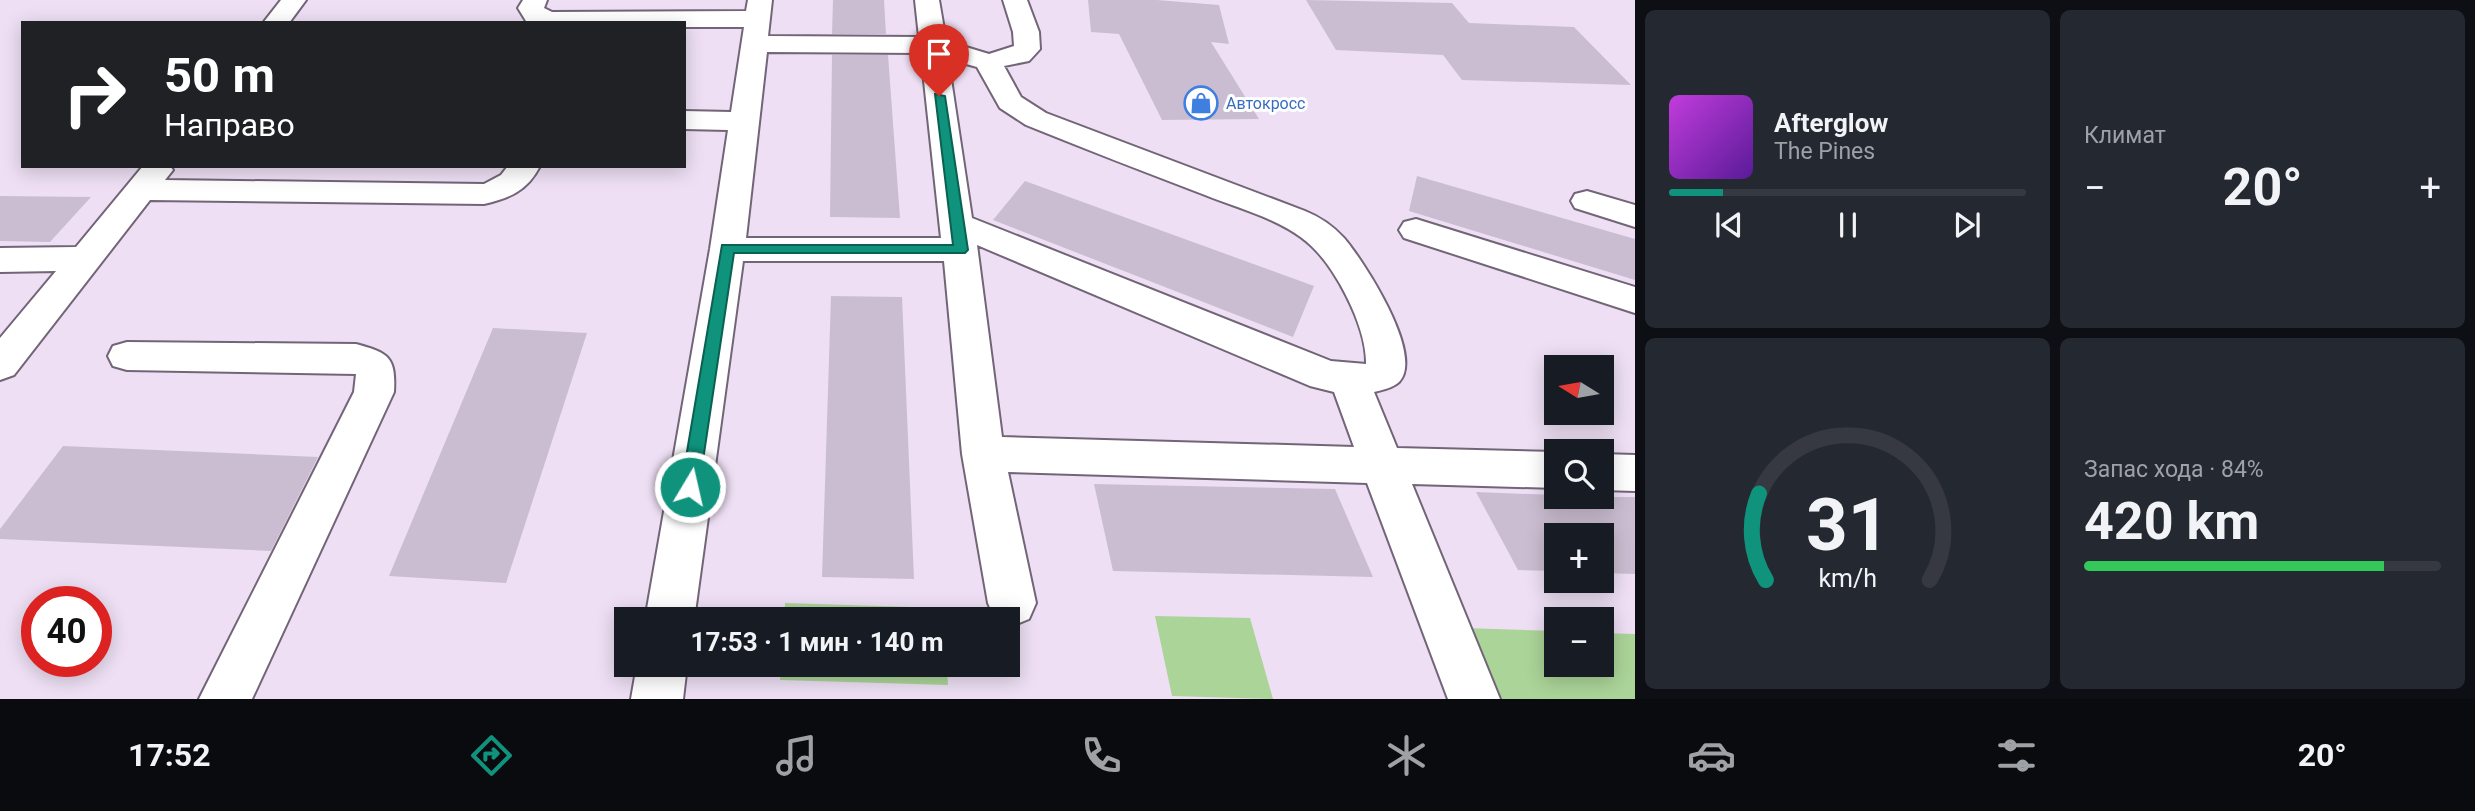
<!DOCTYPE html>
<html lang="ru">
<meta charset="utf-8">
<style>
:root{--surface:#171b24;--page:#242831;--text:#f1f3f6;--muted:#9ea1a6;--line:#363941;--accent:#0f937c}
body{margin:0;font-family:Roboto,sans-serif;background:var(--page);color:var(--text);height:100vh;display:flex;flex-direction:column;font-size:26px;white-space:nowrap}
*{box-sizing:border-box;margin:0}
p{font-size:23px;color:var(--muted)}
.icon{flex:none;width:38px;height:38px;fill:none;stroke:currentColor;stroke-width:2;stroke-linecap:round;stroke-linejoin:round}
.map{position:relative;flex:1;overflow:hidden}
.drawer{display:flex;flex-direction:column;gap:10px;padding:10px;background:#0d0f14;width:840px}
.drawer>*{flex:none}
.top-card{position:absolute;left:21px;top:21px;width:665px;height:147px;border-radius:0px;box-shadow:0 4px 18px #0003;background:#202124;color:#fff;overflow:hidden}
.needle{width:46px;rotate:281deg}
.buttons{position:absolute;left:1544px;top:355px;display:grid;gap:14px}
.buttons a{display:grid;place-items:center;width:70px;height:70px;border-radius:0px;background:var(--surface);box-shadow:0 4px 18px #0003;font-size:35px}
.speed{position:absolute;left:21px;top:586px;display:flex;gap:14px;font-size:35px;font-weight:700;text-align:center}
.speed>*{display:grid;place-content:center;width:91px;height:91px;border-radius:50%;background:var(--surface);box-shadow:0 4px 18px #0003;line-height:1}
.speed .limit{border:10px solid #d22;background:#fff;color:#111}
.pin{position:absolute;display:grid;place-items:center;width:60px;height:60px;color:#fff;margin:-72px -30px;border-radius:50% 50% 50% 0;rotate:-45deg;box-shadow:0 0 7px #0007}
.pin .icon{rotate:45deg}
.me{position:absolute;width:77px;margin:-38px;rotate:9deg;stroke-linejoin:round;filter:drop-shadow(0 0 5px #0008)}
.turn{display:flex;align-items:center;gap:24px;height:147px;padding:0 28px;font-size:32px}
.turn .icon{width:91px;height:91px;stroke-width:2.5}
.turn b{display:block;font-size:49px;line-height:60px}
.big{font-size:52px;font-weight:700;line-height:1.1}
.drawer .tile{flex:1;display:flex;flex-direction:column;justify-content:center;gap:10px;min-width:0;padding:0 24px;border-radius:10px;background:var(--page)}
.drawer .dial{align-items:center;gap:0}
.dial svg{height:182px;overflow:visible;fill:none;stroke:var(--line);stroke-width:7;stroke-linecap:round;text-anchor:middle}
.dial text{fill:var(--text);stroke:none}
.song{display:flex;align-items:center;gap:21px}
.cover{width:84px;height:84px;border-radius:10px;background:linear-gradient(135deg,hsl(290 70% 55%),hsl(270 70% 35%))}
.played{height:7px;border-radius:4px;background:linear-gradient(90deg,var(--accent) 15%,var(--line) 15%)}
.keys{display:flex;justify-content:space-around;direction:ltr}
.heat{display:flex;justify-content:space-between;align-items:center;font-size:38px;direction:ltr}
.charge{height:10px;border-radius:5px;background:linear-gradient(90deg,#34c759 84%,var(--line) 0)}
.drawer .tiles{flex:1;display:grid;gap:10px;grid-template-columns:repeat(2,1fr)}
.trip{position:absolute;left:614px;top:607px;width:406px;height:70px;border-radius:0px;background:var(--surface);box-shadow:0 4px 18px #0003;font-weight:700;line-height:70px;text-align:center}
.dock{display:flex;height:112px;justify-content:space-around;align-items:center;background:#090b0e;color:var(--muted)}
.dock .icon{width:49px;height:49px}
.dock .on{color:var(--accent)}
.dock b{font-size:32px;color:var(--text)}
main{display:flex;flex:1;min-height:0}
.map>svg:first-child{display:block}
.green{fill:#abd498}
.building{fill:#cbbdd1}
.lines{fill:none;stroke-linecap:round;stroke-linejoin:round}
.minor-casing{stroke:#726577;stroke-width:4}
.minor{fill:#fff;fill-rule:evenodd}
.route{fill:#0f937c;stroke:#0a6051;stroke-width:2}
.labels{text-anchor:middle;stroke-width:6;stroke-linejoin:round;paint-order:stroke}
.far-shop-label{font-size:16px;fill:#366cbe;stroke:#fff;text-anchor:start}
</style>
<main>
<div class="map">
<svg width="1635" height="699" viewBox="0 0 1635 699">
<rect width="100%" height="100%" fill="#eedff4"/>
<path class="green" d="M785,603L943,608L944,619H784Z
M1155,616L1250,618L1273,699L1172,696Z
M1464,628L1556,631V665H1601V633L1635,634V699H1496Z
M781,665H947L948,685L780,680Z"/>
<path class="building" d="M833,0H884L886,34H832Z
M1088,0H1157L1219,5L1229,44L1211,42L1259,119L1162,120L1119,34L1091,32Z
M1306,0L1452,3L1469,23L1574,27L1631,85L1462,80L1443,55L1336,50Z
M832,55H888L900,218L830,217Z
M1417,176L1635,239V280L1409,211Z
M1025,181L1314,286L1293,337L993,220Z
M0,196L91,197L50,242L0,241Z
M831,296L902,297L914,579L822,577Z
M493,328L587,333L506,583L389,576Z
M63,446L318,457L271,551L0,539V529Z
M1094,484L1335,489L1373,577L1113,571Z
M1476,492L1556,495V497H1635V574L1601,573V536H1556V571L1518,570Z"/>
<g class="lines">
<defs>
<path id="minor" d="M281,0H306L289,23H263Z
M523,0H547L544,8L552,12L746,11L748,0H772L768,36L919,37L915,0H939L946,41L989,54L1014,46L1013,32L1003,0H1027L1039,32L1040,49L1029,61L1004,66L1021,97L1046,113L1305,211C1320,217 1333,226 1344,238C1363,260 1425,355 1399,382C1393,388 1382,390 1374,392L1397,448L1556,452V488L1412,484L1500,699H1448L1367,483L1008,472L1036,603L1029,619L1012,626L1008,624V620L995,619L988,603L962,454L944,261H743L694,620H645L710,249L728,130L684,129V111L731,112L744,27H684V23H531L526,21L518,8ZM767,52L921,53L941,238H746ZM948,59L977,67L1000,108L1026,125C1085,149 1145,172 1205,195C1237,208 1274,217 1302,238C1333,260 1367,326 1366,364L1331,361L972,218ZM977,245L1310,386L1334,392L1354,447L1002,437Z
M143,166H170L173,170L165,180L484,184L501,175L508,166H540C527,191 510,198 484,204L150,200L14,375L0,380V338L56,271L0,272V248L76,247Z
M1587,191L1635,205V227L1575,208L1571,201L1575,194Z
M1416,219L1635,287V313L1404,238L1399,230L1404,222Z
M127,342L356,344C389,353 396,357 394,392L252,699H199L354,392L356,374L127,370L113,366L108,356L113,346Z
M1601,454L1635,455V491L1601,490Z
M637,665H687L683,699H631Z"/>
</defs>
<use href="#minor" class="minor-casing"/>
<use href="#minor" class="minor"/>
</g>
<path class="route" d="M935,94L945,96L968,250L965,253H734L699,487L696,492L690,495L683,492L681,487L722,245H953Z"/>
<defs>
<symbol id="shop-ring" viewBox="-11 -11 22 22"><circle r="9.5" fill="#fff" stroke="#3f7fe0" stroke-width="1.5"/><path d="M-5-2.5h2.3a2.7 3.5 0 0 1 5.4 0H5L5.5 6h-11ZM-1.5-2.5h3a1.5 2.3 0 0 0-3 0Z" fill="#3f7fe0"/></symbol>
</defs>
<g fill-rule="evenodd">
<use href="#shop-ring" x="1182" y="84" width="38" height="38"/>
</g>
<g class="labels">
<g class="far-shop-label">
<text x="1226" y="109">Автокросс</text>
</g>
</g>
</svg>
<div class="buttons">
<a><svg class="needle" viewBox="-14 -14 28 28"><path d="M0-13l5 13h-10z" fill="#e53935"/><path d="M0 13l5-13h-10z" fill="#9ea1a6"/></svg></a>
<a><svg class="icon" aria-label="search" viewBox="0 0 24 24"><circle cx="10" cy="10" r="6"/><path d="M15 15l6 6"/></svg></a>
<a>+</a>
<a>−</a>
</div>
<div class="speed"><div class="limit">40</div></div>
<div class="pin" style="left:939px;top:96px;background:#d93025"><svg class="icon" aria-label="arrive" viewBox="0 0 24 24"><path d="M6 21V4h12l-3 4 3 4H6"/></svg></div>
<svg class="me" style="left:690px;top:487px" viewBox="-20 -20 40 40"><circle r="17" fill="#0f937c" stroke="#fff" stroke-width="3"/><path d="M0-11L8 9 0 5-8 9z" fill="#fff"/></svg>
<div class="trip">17:53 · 1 мин · 140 m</div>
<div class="top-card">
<div class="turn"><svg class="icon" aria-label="right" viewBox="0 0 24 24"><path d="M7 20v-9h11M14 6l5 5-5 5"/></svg><div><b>50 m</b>Направо</div></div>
</div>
</div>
<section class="drawer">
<div class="tiles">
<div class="tile">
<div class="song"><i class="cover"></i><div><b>Afterglow</b><p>The Pines</p></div></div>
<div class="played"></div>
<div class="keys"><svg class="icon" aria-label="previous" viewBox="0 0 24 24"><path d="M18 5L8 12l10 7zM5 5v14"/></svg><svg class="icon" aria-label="pause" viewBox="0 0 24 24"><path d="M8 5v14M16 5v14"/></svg><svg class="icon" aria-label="next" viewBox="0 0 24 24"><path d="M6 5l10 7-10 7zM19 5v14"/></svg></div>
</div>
<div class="tile"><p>Климат</p>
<div class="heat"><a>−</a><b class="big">20°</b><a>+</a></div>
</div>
<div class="tile dial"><svg viewBox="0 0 100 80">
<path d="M14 69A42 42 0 1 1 86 69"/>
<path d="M14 69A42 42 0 0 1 11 31" stroke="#0f937c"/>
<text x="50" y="56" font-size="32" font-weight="700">31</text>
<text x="50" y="72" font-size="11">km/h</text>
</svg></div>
<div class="tile"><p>Запас хода · 84%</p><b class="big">420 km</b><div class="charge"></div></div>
</div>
</section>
</main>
<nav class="dock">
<b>17:52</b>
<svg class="icon on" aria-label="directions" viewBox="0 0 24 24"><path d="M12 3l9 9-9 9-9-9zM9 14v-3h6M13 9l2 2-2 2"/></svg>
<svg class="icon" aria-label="music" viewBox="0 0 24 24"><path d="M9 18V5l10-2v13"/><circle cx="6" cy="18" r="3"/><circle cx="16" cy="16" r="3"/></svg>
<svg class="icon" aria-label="phone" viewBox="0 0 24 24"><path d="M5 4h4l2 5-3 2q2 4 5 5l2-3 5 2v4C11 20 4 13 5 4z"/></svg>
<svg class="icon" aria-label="climate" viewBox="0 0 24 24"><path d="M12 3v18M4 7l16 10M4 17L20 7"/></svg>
<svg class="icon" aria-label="car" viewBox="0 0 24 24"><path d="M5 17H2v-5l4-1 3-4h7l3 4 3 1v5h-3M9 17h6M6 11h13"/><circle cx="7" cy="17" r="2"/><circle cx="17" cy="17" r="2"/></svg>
<svg class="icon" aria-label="filters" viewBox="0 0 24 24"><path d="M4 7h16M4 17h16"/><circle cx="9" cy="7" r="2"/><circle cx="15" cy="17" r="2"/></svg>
<b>20°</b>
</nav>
